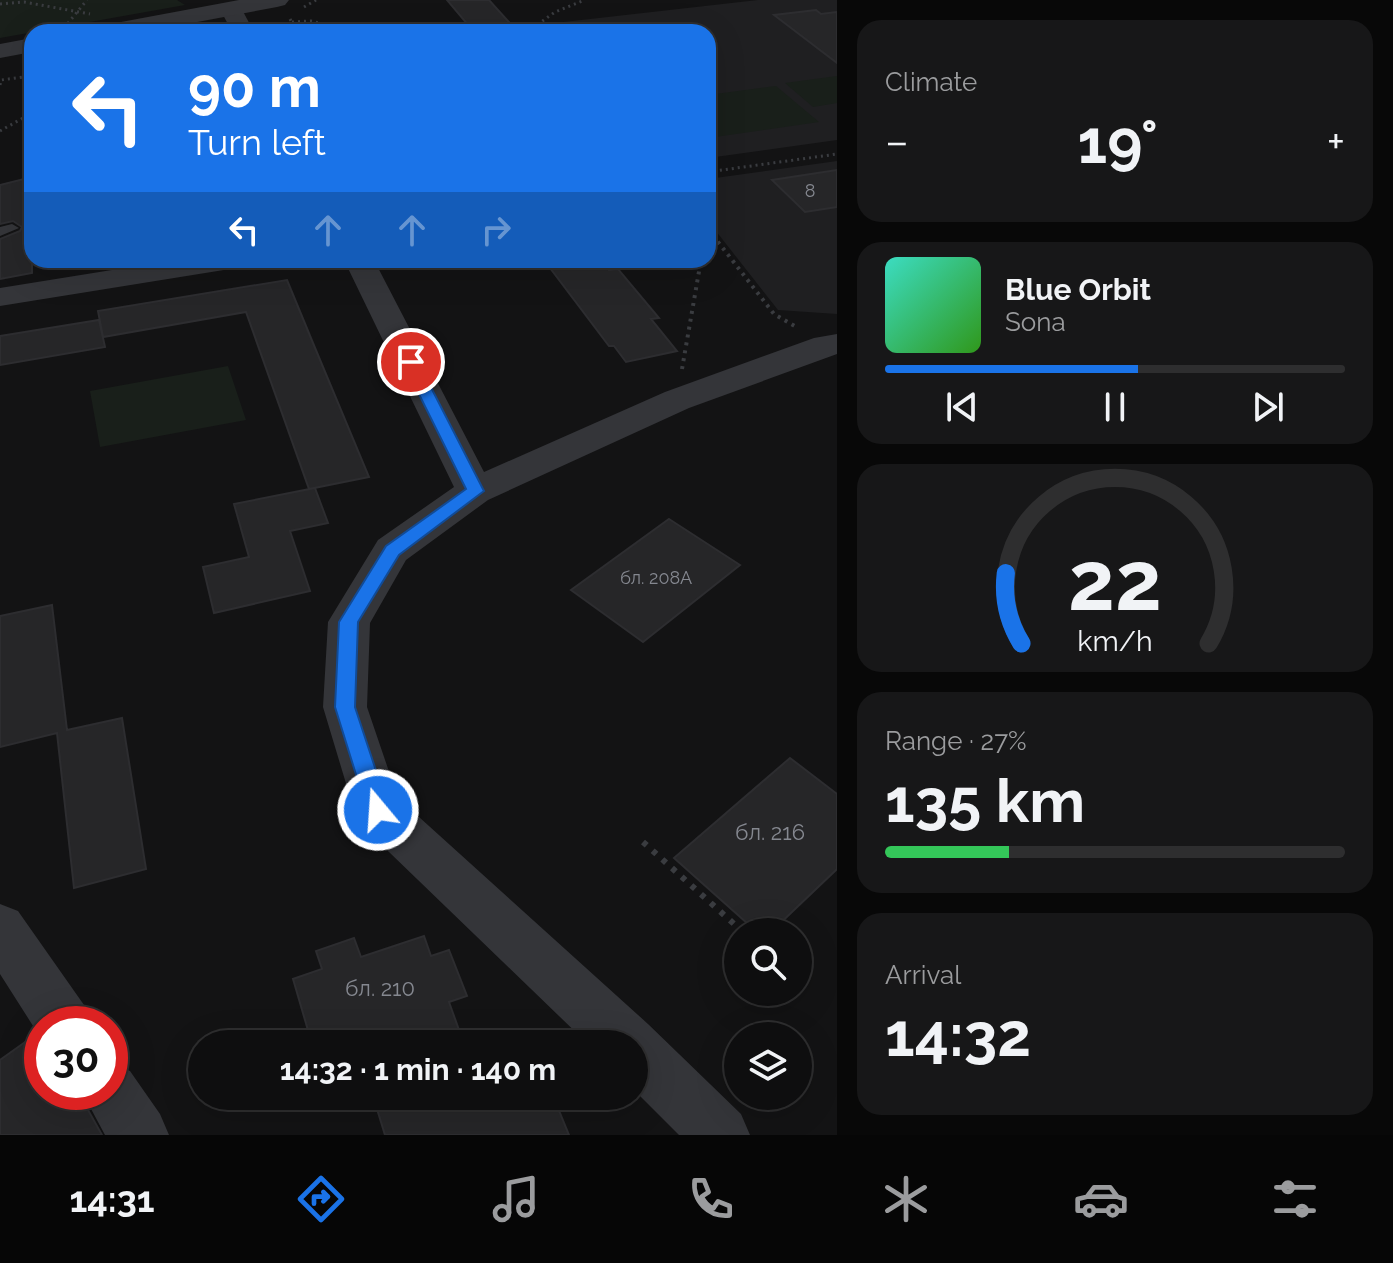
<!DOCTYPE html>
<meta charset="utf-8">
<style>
:root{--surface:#0e0e0f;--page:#171718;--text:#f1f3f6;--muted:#9b9c9e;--line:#2e2e2f;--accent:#1a73e8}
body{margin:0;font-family:Raleway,sans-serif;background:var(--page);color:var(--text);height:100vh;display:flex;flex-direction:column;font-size:30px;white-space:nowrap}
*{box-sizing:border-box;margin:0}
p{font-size:26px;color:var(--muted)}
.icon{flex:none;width:44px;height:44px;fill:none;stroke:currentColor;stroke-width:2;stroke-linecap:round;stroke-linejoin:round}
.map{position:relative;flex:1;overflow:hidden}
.side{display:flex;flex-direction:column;gap:20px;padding:20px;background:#080808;width:556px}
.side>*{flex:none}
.top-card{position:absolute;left:24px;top:24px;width:692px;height:244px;border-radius:24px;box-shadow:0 8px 32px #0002,0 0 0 2px var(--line);background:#1a73e8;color:#fff;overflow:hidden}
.fabs{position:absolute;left:724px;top:918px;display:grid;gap:16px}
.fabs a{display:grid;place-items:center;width:88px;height:88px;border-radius:50%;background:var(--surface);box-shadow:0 8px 32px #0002,0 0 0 2px var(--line);font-size:40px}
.speed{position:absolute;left:24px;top:1006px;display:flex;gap:16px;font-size:40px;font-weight:700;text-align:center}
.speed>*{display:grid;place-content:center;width:104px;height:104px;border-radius:50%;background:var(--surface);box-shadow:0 8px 32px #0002,0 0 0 2px var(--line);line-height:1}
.speed .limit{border:12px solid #d22;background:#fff;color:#111}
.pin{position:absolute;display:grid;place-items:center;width:68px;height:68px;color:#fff;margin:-34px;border:4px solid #fff;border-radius:50%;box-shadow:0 2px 8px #0007}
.me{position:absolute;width:88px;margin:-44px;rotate:342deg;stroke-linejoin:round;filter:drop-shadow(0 0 6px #0008)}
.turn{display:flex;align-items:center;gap:28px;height:168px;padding:0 32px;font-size:36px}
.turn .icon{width:104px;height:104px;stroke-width:2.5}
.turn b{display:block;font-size:56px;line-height:68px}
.lanes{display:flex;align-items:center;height:76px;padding:0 32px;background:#0003;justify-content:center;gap:40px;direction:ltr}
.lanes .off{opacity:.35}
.big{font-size:60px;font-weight:700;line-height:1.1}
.side .card{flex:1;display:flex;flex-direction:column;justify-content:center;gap:12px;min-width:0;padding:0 28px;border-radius:24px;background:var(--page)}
.side .dial{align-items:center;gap:0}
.dial svg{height:208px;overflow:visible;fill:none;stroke:var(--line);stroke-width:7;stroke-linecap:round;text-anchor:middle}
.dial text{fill:var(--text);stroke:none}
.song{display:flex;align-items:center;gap:24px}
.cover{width:96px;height:96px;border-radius:12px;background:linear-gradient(135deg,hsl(170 70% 55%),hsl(110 70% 35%))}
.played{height:8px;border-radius:4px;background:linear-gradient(90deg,var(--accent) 55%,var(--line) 55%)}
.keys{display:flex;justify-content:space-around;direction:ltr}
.heat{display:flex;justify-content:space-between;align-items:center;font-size:44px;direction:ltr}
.charge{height:12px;border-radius:6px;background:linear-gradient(90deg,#34c759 27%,var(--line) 0)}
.trip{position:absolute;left:188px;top:1030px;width:460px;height:80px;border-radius:40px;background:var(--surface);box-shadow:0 8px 32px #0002,0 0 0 2px var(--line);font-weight:700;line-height:80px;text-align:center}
.menu{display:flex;height:128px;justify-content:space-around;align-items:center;background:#060606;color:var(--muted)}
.menu .icon{width:56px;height:56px}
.menu .active{color:var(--accent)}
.menu b{font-size:36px;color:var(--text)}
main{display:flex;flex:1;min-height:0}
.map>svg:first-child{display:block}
.built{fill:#1f1f21}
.green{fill:#191f1a}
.building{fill:#262628;stroke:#2d2d30;stroke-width:2}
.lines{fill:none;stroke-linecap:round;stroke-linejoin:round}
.path-far2{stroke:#3a3c40;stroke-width:3;stroke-dasharray:2 4;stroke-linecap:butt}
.path-far1{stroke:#3a3c40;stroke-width:4;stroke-dasharray:3 5;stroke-linecap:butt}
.path{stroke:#3a3c40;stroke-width:6;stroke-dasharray:5 8;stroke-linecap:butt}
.service{fill:#343539;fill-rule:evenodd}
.minor{fill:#343539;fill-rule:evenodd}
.tertiary{fill:#343539;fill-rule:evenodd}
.route{fill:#1a73e8;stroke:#114b97;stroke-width:2}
.labels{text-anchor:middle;stroke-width:8;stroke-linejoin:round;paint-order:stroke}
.number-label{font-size:18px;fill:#858890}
.near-number-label{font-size:22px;fill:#858890}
</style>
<main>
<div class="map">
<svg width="837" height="1135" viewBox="0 0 837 1135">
<rect width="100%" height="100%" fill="#131314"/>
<path class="built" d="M758,0H837V140L708,158V32H553L546,24Z
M837,161V314L778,310L708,221V179Z"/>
<path class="green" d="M0,0H177L185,5L0,38Z
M837,76V103L813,107L785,83Z
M776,86L819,122L708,138V95Z
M228,366L246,420L100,447L90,391Z"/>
<path class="building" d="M447,0H489L518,32H474Z
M816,10L821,14L837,12V63L774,15Z
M837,170V207L805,212L772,180Z
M32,177V273L0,279V239L20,231L22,227L13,221L0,224V185Z
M544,260H601L609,270L618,269L659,318L651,319L677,351L626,362L614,346H609Z
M287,280L313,343L369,477L309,489L246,312L103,337L98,311Z
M99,320L105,347L0,365V336Z
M315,488L328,523L290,531L310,591L214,613L203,567L249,557L234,504Z
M669,519L740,565L643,642L571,590Z
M52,605L67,730L122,718L146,869L74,888L57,733L0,747V616Z
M790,758L837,794V869L771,932H757L674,858Z
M424,936L431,956L449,950L467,996L449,1002L464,1044H312L293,979L322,969L316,951L354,938L361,957Z
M35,1035L42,1043V1092H78L102,1135H0V1060Z
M373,1096H553L569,1135H385Z"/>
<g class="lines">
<path class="path-far2" d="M0,4L24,2L90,14
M304,7L316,0
M290,19L297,32
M292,22L311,21L356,32
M64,28L87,0
M305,32L331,28
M532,32L530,30L555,12L585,0
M0,85L1,80L32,76
M0,131L23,118L32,117
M708,172L837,154"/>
<path class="path-far1" d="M708,229L774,314L798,328
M682,369L701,260"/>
<path class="path" d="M643,842L743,932"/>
<path class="service" d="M12,224L19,228L0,236V227Z"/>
<path class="minor" d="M231,3L239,4L254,32H232L220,9Z
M174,260H245L240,266L230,269L0,306V288Z
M344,260H374L484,472L665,392L814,338L837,334V354L689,408L488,500L406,560L370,623L367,707L398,798L648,1024L741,1114L750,1135H679L634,1090V1044H588L361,825L354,810L323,707L328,622L378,540L454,487Z
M0,904L18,911L84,1005L92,1024H42V1040L0,974Z
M110,1062L130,1071L160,1114L169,1135H105L82,1092H110Z"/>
<path class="tertiary" d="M239,0H289L285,5L277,7L144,32H93L96,27L105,25Z
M32,38V52L0,58V44Z"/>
</g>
<path class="route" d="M411,358L418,362L484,491L399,555L358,622L355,707L389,810L386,817L378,819L370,817L367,810L335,707L339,622L386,546L466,489L403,362Z"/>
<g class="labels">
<g class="number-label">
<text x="810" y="197">8</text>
<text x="656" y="584">бл. 208А</text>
</g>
<g class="near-number-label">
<text x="770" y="840">бл. 216</text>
<text x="380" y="996">бл. 210</text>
</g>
</g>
</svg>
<div class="fabs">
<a><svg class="icon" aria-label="search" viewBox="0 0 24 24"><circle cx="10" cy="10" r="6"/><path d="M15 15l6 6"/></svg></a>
<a><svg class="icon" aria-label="layers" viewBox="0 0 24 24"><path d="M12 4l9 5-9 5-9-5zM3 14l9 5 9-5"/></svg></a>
</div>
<div class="speed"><div class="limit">30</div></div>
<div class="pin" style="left:411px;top:362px;background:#d93025"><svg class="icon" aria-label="arrive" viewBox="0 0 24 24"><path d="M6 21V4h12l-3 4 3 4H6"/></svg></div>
<svg class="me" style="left:378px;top:810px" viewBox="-20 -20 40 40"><circle r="17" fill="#1a73e8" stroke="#fff" stroke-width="3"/><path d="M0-11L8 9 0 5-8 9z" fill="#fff"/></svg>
<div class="trip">14:32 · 1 min · 140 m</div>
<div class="top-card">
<div class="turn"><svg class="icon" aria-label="left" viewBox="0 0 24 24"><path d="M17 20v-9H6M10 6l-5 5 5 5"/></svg><div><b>90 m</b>Turn left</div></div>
<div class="lanes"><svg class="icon" aria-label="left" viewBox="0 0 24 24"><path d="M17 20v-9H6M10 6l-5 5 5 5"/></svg><svg class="icon off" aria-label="ahead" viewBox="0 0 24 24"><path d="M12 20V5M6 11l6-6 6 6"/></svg><svg class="icon off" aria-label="ahead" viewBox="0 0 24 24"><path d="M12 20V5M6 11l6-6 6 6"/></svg><svg class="icon off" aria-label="right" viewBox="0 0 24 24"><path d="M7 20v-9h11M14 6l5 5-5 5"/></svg></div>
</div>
</div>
<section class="side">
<div class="card"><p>Climate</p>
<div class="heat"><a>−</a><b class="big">19°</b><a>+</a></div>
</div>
<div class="card">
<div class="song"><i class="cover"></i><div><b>Blue Orbit</b><p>Sona</p></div></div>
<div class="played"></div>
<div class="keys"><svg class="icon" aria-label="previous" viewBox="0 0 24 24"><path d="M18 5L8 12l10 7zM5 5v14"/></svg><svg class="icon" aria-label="pause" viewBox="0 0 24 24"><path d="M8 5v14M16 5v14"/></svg><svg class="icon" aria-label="next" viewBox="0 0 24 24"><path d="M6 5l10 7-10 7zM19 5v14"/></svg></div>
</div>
<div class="card dial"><svg viewBox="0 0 100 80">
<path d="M14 69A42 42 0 1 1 86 69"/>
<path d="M14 69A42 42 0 0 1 8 42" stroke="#1a73e8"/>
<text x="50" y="56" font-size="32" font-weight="700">22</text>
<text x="50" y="72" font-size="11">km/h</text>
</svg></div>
<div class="card"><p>Range · 27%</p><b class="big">135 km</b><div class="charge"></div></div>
<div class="card"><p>Arrival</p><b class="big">14:32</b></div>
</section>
</main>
<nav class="menu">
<b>14:31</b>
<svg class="icon active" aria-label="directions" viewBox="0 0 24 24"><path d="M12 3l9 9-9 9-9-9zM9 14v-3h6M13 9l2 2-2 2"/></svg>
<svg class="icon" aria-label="music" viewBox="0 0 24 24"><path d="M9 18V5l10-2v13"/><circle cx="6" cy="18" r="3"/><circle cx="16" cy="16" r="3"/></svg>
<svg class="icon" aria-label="phone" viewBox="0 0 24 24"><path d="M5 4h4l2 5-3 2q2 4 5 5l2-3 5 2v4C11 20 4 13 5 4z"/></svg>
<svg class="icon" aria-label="climate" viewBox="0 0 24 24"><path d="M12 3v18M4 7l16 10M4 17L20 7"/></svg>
<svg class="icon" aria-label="car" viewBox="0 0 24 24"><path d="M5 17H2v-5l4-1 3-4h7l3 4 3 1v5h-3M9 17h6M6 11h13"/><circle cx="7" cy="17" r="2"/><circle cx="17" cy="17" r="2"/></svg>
<svg class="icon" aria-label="filters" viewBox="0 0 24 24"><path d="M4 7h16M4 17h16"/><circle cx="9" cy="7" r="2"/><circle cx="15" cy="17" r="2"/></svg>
</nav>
